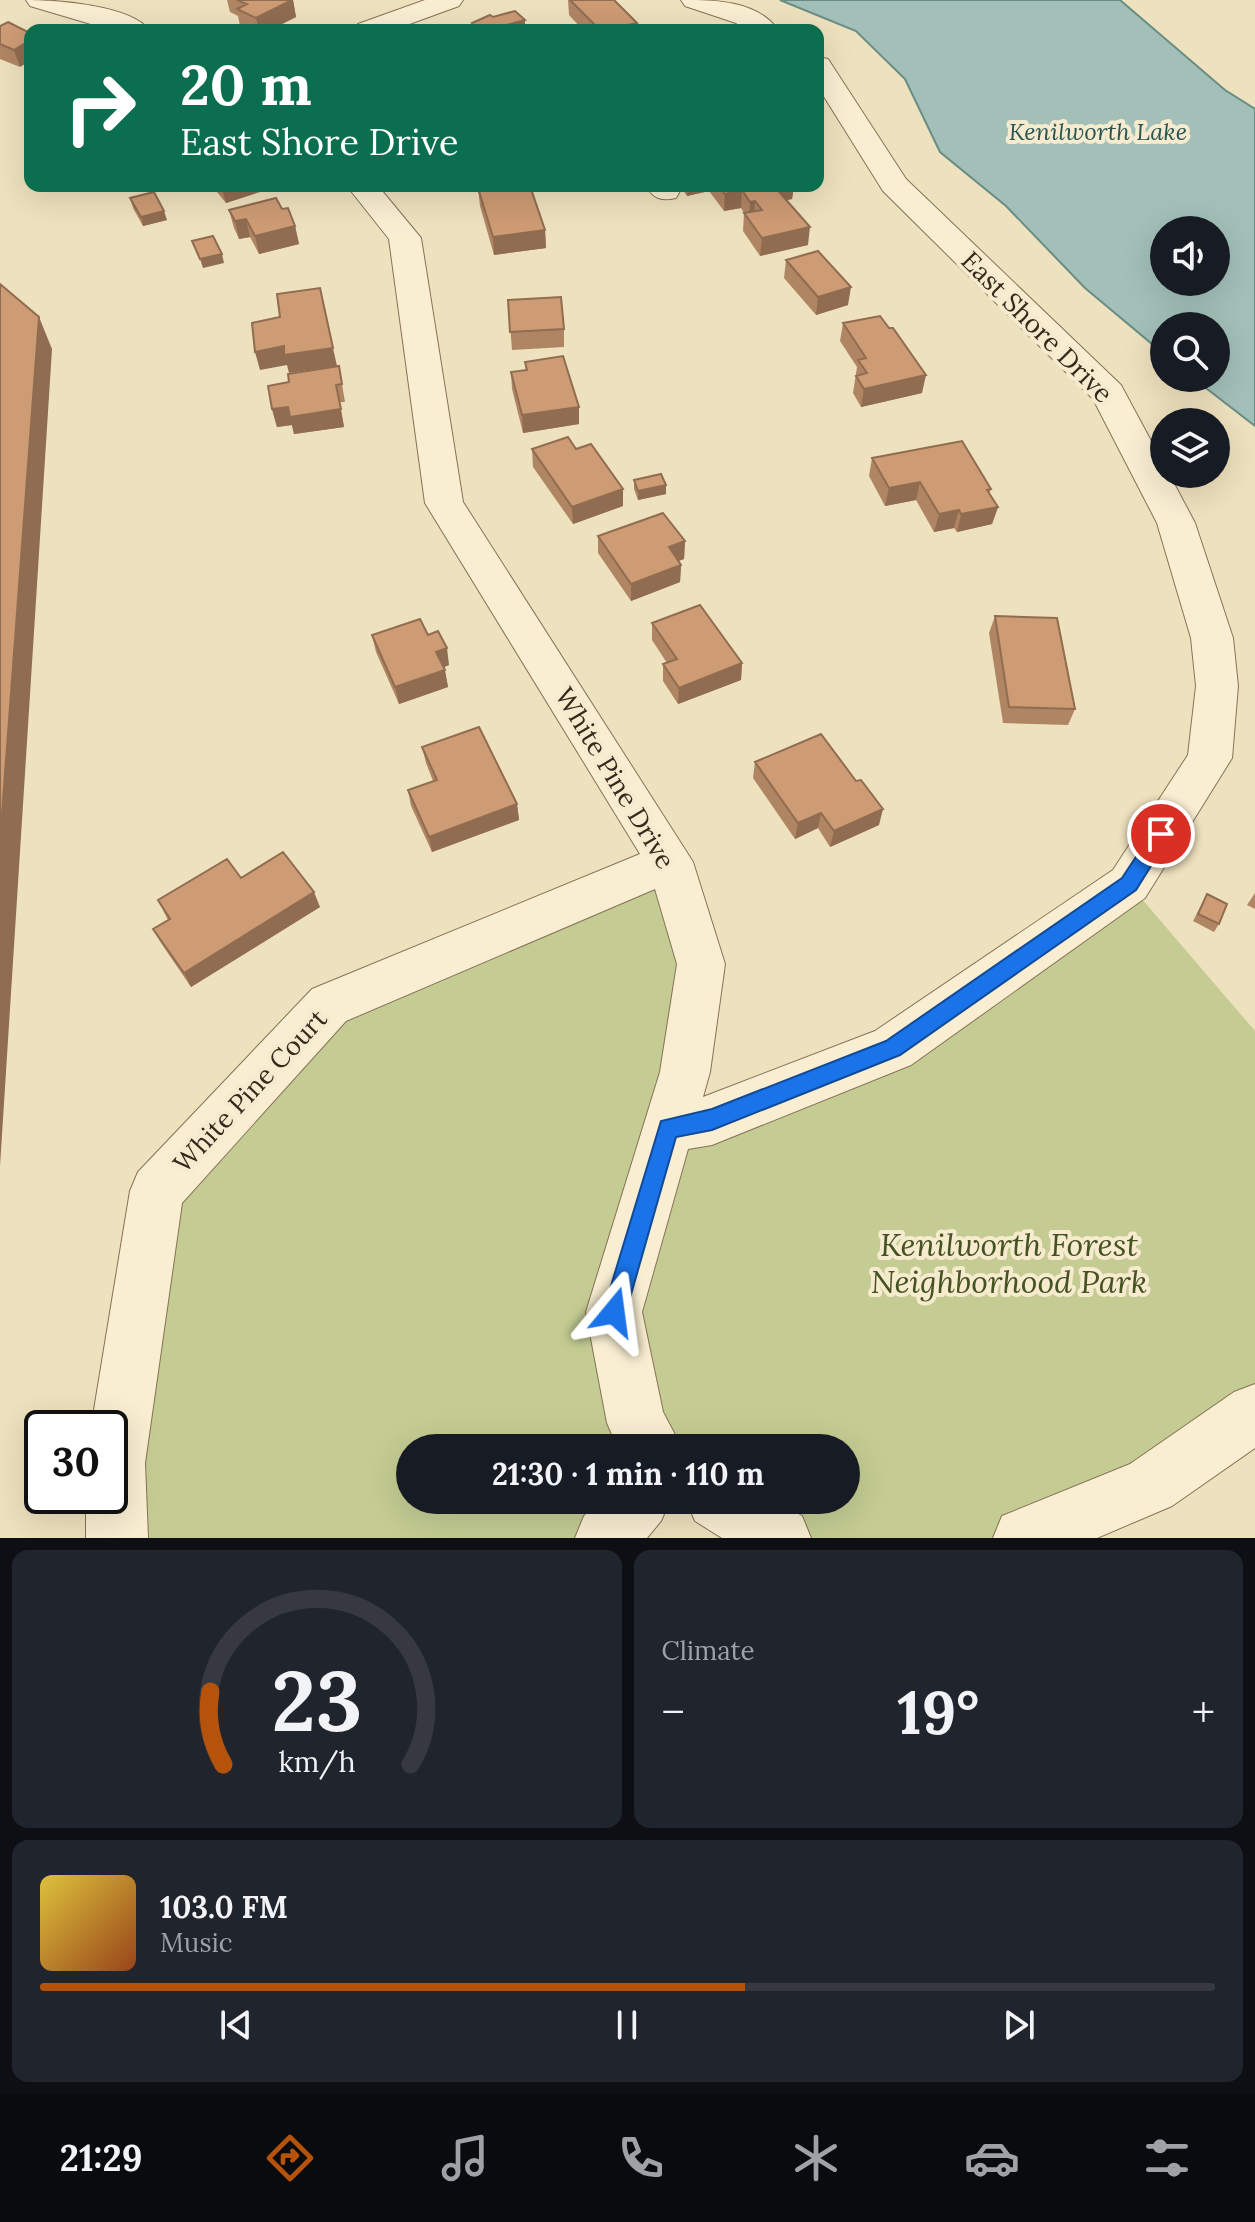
<!DOCTYPE html>
<meta charset="utf-8">
<style>
:root{--surface:#171b24;--page:#20242c;--text:#f1f3f6;--muted:#9ea1a6;--line:#363941;--accent:#b45309}
body{margin:0;font-family:Lora,serif;background:var(--page);color:var(--text);height:100vh;display:flex;flex-direction:column;font-size:30px;white-space:nowrap}
*{box-sizing:border-box;margin:0}
p{font-size:26px;color:var(--muted)}
.icon{flex:none;width:44px;height:44px;fill:none;stroke:currentColor;stroke-width:2;stroke-linecap:round;stroke-linejoin:round}
.map{position:relative;height:1538px;overflow:hidden}
.side{display:flex;flex-direction:column;gap:12px;padding:12px;background:#0d0f14;flex:1}
.side>*{flex:none}
.top-card{position:absolute;left:24px;top:24px;width:800px;height:168px;border-radius:16px;box-shadow:0 8px 32px #0002;background:#0b6e4f;color:#fff;overflow:hidden}
.fabs{position:absolute;left:1150px;top:216px;display:grid;gap:16px}
.fabs a{display:grid;place-items:center;width:80px;height:80px;border-radius:50%;background:var(--surface);box-shadow:0 8px 32px #0002;font-size:40px}
.speed{position:absolute;left:24px;top:1410px;display:flex;gap:16px;font-size:40px;font-weight:700;text-align:center}
.speed>*{display:grid;place-content:center;width:104px;height:104px;border-radius:50%;background:var(--surface);box-shadow:0 8px 32px #0002;line-height:1}
.speed .limit{border:4px solid #111;border-radius:12px;background:#fff;color:#111}
.pin{position:absolute;display:grid;place-items:center;width:68px;height:68px;color:#fff;margin:-34px;border:4px solid #fff;border-radius:50%;box-shadow:0 2px 8px #0007}
.me{position:absolute;width:88px;margin:-44px;rotate:16deg;stroke-linejoin:round;filter:drop-shadow(0 0 6px #0008)}
.turn{display:flex;align-items:center;gap:28px;height:168px;padding:0 24px;font-size:36px}
.turn .icon{width:104px;height:104px;stroke-width:2.5}
.turn b{display:block;font-size:56px;line-height:68px}
.big{font-size:60px;font-weight:700;line-height:1.1}
.side .tile{flex:1;display:flex;flex-direction:column;justify-content:center;gap:12px;min-width:0;padding:0 28px;border-radius:16px;background:var(--page)}
.side .dial{align-items:center;gap:0}
.dial svg{height:208px;overflow:visible;fill:none;stroke:var(--line);stroke-width:7;stroke-linecap:round;text-anchor:middle}
.dial text{fill:var(--text);stroke:none}
.song{display:flex;align-items:center;gap:24px}
.cover{width:96px;height:96px;border-radius:12px;background:linear-gradient(135deg,hsl(50 70% 55%),hsl(20 70% 35%))}
.played{height:8px;border-radius:4px;background:linear-gradient(90deg,var(--accent) 60%,var(--line) 60%)}
.keys{display:flex;justify-content:space-around;direction:ltr}
.heat{display:flex;justify-content:space-between;align-items:center;font-size:44px;direction:ltr}
.side .tiles{flex:1;display:grid;gap:12px;grid-template-columns:1fr 1fr}
.tile:last-child{grid-column:span 2}
.trip{position:absolute;left:396px;top:1434px;width:464px;height:80px;border-radius:40px;background:var(--surface);box-shadow:0 8px 32px #0002;font-weight:700;line-height:80px;text-align:center}
.tabs{display:flex;height:128px;justify-content:space-around;align-items:center;background:#090b0e;color:var(--muted)}
.tabs .icon{width:56px;height:56px}
.tabs .current{color:var(--accent)}
.tabs b{font-size:36px;color:var(--text)}
.map>svg:first-child{display:block}
.green{fill:#c4cc93}
.water{fill:#a2c0b8;stroke:#698d85;stroke-width:2;fill-rule:evenodd}
.lines{fill:none;stroke-linecap:round;stroke-linejoin:round}
.minor-casing{stroke:#877257;stroke-width:2}
.minor{fill:#f9eed2;fill-rule:evenodd}
.wall{fill:#b08564}
.shaded-wall{fill:#906c51}
.building{fill:#cd9b74;stroke:#906c51;stroke-width:2}
.route{fill:#1a73e8;stroke:#114b97;stroke-width:2}
.labels{text-anchor:middle;stroke-width:8;stroke-linejoin:round;paint-order:stroke}
.far-water-label{font-size:24px;font-style:italic;fill:#2b5654;stroke:#f6ebce}
.street-label{font-size:26px;fill:#36291c;stroke:#f6ebce}
.near-park-label{font-size:32px;font-style:italic;fill:#455322;stroke:#f6ebce}
</style>
<div class="map">
<svg width="1255" height="1538" viewBox="0 0 1255 1538">
<rect width="100%" height="100%" fill="#eee1be"/>
<path class="green" d="M670,862L701,964L668,1127L893,1048L1129,884L1255,1031V1413L1024,1538H780L716,1500H846V1448H410V1500H640L606,1538H117L157,1191L329,1005Z"/>
<path class="water" d="M780,0H1120L1225,90L1255,109V426L1193,378H1216V326H1164V354L1085,288L1006,206L940,152L905,79L856,31ZM1164,230H1216V282H1164Z"/>
<g class="lines">
<defs>
<path id="minor" d="M26,0C55,0 131,5 149,30H111L30,6Z
M425,0H463L459,6L393,30H354L358,24Z
M681,0C713,0 757,0 778,30H746L736,23L685,6Z
M818,57L828,59L906,179L1121,385L1164,465V474H1169L1195,523L1233,638L1238,686L1232,758L1145,898L911,1065L712,1145L688,1149L642,1312L663,1412L682,1448H618L607,1423L586,1312L660,1072L677,964L655,889L346,1021L182,1203L145,1463L148,1538H86V1496H110V1428H91L130,1191L138,1172L312,989L640,854L425,503L389,239L347,186H378L421,238L463,502L693,862L725,964L710,1072L703,1097L875,1031L1113,870L1188,755L1196,686L1191,638L1157,523L1093,399L883,191L818,87Z
M646,186H677L680,191L676,198C661,201 654,199 646,186Z
M1255,1384V1448L1172,1506L1097,1538H993L1002,1516L1130,1464L1234,1392Z
M599,1500H670L661,1521L647,1538H575L584,1516Z
M686,1500H774L802,1516L811,1538H722L695,1521Z"/>
</defs>
<use href="#minor" class="minor-casing"/>
<use href="#minor" class="minor"/>
</g>
<path class="wall" d="M227,0H293L296,17L270,30H248L240,26L238,16L230,12Z
M568,0H614L637,23V30H583L569,15Z
M8,22L20,67L0,59V26Z
M212,186H272V188L226,203Z
M680,186H794L792,199L786,200L808,245L760,256L743,231L744,213L741,208L724,211L709,191L687,196Z
M478,188L545,230L546,248L494,255L480,206Z
M130,198L167,220L143,226L133,208Z
M282,209L295,226L299,244L259,254L250,237L239,239L234,228L229,210Z
M786,260L848,305L816,315L784,278Z
M508,300L564,329V347L512,350Z
M843,323L922,393L861,407L853,393L857,367L840,341Z
M525,362L579,407V424L523,433L512,389L511,372L526,370Z
M339,366L345,402H340L344,427L294,434L292,425L277,427L272,409L289,382Z
M532,449H576L623,489V506L573,524L533,467Z
M872,458L991,489L989,494L998,507L992,524L957,532L954,528L934,532L916,500L885,506L869,476Z
M634,480L666,494L638,500L634,489Z
M598,536L685,541L684,559L678,561L681,565L680,582L631,601L598,553Z
M995,616L1075,709L1068,725L1003,723L989,633Z
M652,623L742,663L741,680L678,704L663,681V664L667,663L652,640Z
M372,635H428L449,665L444,667L448,687L399,704L376,652Z
M422,747L517,804L519,820L432,852L411,806L408,790L433,781L426,763Z
M755,762L879,825L830,847L818,828L795,839L753,778Z
M241,878L320,907L191,987L161,943L153,929L168,920L158,900Z
M1255,893V909L1247,905Z
M1207,894L1219,924L1214,932L1193,921Z"/>
<path class="shaded-wall" d="M293,0L296,17L270,30H259L256,18Z
M525,20V28L519,30H488Z
M637,23V30H610V29Z
M607,26V30H598V28Z
M30,40V61L20,67L14,50Z
M221,186H272V188L226,203Z
M688,186H710L709,191L687,196Z
M773,186H794L792,199L772,203Z
M742,190L741,208L724,211L725,194Z
M755,201L754,219L749,220L750,202Z
M164,211L167,220L143,226L141,217Z
M246,219L250,237L239,239L235,221Z
M295,226L299,244L259,254L255,236Z
M810,227L808,245L760,256L762,238Z
M545,230L546,248L494,255L493,237Z
M222,254L224,263L203,268L200,259Z
M851,287L848,305L816,315L818,297Z
M39,317L52,349L0,1166V841Z
M284,346L333,348L337,366L289,373L287,365L260,370L255,352Z
M926,375L922,393L861,407L864,389Z
M336,385L344,427L294,434L292,425L277,427L272,409Z
M579,407V424L523,433L522,415Z
M920,482L916,500L885,506L889,488Z
M666,485V494L638,500V491Z
M623,489V506L573,524L572,507Z
M998,507L992,524L957,532L961,514Z
M959,510L954,528L934,532L939,514Z
M685,541L684,559L668,565L669,547Z
M681,565L680,582L631,601V584Z
M447,648L449,665L439,669L436,652Z
M742,663L741,680L678,704L679,688Z
M445,670L448,687L399,704L395,687Z
M517,804L519,820L432,852L429,837Z
M883,809L879,825L830,847L834,831Z
M821,813L818,828L795,839L798,823Z
M314,892L320,907L191,987L184,973Z"/>
<path class="building" d="M237,0H292L256,18L237,9L247,4Z
M570,0H614L637,23L610,29L607,26L598,28Z
M515,11L525,20L488,30H480L472,23L490,15L493,17Z
M8,22L30,33V40L14,50L0,44V26Z
M493,186H530L545,230L493,237L478,188Z
M719,186H774L810,227L762,238L744,213L762,210L755,201L750,202L742,190L725,194Z
M154,192L164,211L141,217L130,198Z
M276,198L282,209L288,208L295,226L255,236L246,219L235,221L229,210Z
M213,236L222,254L200,259L192,241Z
M818,251L851,287L818,297L786,260Z
M0,284L39,317L0,841Z
M320,288L333,348L284,355V346L255,352L252,323L280,317L277,294Z
M561,297L564,329L510,332L508,300Z
M880,316L889,328H893L926,375L864,389L856,376L867,373L858,360L866,358L843,323Z
M563,356L579,407L522,415L511,372L527,370L525,362Z
M339,366L342,384L336,385L341,409L290,417L288,407L272,409L268,386L289,382L288,374Z
M568,437L576,449L591,444L623,489L572,507L532,449Z
M962,441L991,489L987,490L998,507L961,514L959,510L939,514L920,482L889,488L872,458Z
M661,474L666,485L638,491L634,480Z
M663,513L685,541L669,547L681,565L631,584L598,536Z
M700,605L742,663L679,688L663,664L677,659L652,623Z
M995,616L1057,618L1075,709L1009,707Z
M420,619L428,635L438,631L447,648L436,652L445,670L395,687L372,635Z
M479,727L517,804L429,837L408,790L437,780L422,747Z
M821,734L856,781L861,780L883,809L834,831L821,813L798,823L755,762Z
M283,852L314,892L184,973L153,929L170,919L158,900L227,859L241,878Z
M1207,894L1227,904L1219,924L1198,914Z"/>
<path class="route" d="M1161,826L1168,828L1171,834L1136,890L900,1055L712,1130L676,1137L626,1312L623,1320L614,1324L606,1320L603,1312L661,1121L712,1109L886,1041L1122,878L1155,828Z"/>
<g class="labels">
<g class="far-water-label">
<text x="1098" y="140">Kenilworth Lake</text>
</g>
<g class="street-label">
<text transform="translate(1037 327) rotate(45)" y="9">East Shore Drive</text>
<text transform="translate(615 778) rotate(59)" y="9">White Pine Drive</text>
<text transform="translate(250 1091) rotate(-47)" y="9">White Pine Court</text>
</g>
<g class="near-park-label">
<text x="1009" y="1256">Kenilworth Forest<tspan x="1009" dy="37">Neighborhood Park</tspan></text>
</g>
</g>
</svg>
<div class="fabs">
<a><svg class="icon" aria-label="sound" viewBox="0 0 24 24"><path d="M4 9h4l5-4v14l-5-4H4zM17 9q2 3 0 6"/></svg></a>
<a><svg class="icon" aria-label="search" viewBox="0 0 24 24"><circle cx="10" cy="10" r="6"/><path d="M15 15l6 6"/></svg></a>
<a><svg class="icon" aria-label="layers" viewBox="0 0 24 24"><path d="M12 4l9 5-9 5-9-5zM3 14l9 5 9-5"/></svg></a>
</div>
<div class="speed"><div class="limit">30</div></div>
<div class="pin" style="left:1161px;top:834px;background:#d93025"><svg class="icon" aria-label="arrive" viewBox="0 0 24 24"><path d="M6 21V4h12l-3 4 3 4H6"/></svg></div>
<svg class="me" style="left:614px;top:1312px" viewBox="-20 -20 40 40"><path d="M0-17L14 15 0 8-14 15z" fill="#1a73e8" stroke="#fff" stroke-width="4"/></svg>
<div class="trip">21:30 · 1 min · 110 m</div>
<div class="top-card">
<div class="turn"><svg class="icon" aria-label="right" viewBox="0 0 24 24"><path d="M7 20v-9h11M14 6l5 5-5 5"/></svg><div><b>20 m</b>East Shore Drive</div></div>
</div>
</div>
<section class="side">
<div class="tiles">
<div class="tile dial"><svg viewBox="0 0 100 80">
<path d="M14 69A42 42 0 1 1 86 69"/>
<path d="M14 69A42 42 0 0 1 9 41" stroke="#b45309"/>
<text x="50" y="56" font-size="32" font-weight="700">23</text>
<text x="50" y="72" font-size="11">km/h</text>
</svg></div>
<div class="tile"><p>Climate</p>
<div class="heat"><a>−</a><b class="big">19°</b><a>+</a></div>
</div>
<div class="tile">
<div class="song"><i class="cover"></i><div><b>103.0 FM</b><p>Music</p></div></div>
<div class="played"></div>
<div class="keys"><svg class="icon" aria-label="previous" viewBox="0 0 24 24"><path d="M18 5L8 12l10 7zM5 5v14"/></svg><svg class="icon" aria-label="pause" viewBox="0 0 24 24"><path d="M8 5v14M16 5v14"/></svg><svg class="icon" aria-label="next" viewBox="0 0 24 24"><path d="M6 5l10 7-10 7zM19 5v14"/></svg></div>
</div>
</div>
</section>
<nav class="tabs">
<b>21:29</b>
<svg class="icon current" aria-label="directions" viewBox="0 0 24 24"><path d="M12 3l9 9-9 9-9-9zM9 14v-3h6M13 9l2 2-2 2"/></svg>
<svg class="icon" aria-label="music" viewBox="0 0 24 24"><path d="M9 18V5l10-2v13"/><circle cx="6" cy="18" r="3"/><circle cx="16" cy="16" r="3"/></svg>
<svg class="icon" aria-label="phone" viewBox="0 0 24 24"><path d="M5 4h4l2 5-3 2q2 4 5 5l2-3 5 2v4C11 20 4 13 5 4z"/></svg>
<svg class="icon" aria-label="climate" viewBox="0 0 24 24"><path d="M12 3v18M4 7l16 10M4 17L20 7"/></svg>
<svg class="icon" aria-label="car" viewBox="0 0 24 24"><path d="M5 17H2v-5l4-1 3-4h7l3 4 3 1v5h-3M9 17h6M6 11h13"/><circle cx="7" cy="17" r="2"/><circle cx="17" cy="17" r="2"/></svg>
<svg class="icon" aria-label="filters" viewBox="0 0 24 24"><path d="M4 7h16M4 17h16"/><circle cx="9" cy="7" r="2"/><circle cx="15" cy="17" r="2"/></svg>
</nav>
